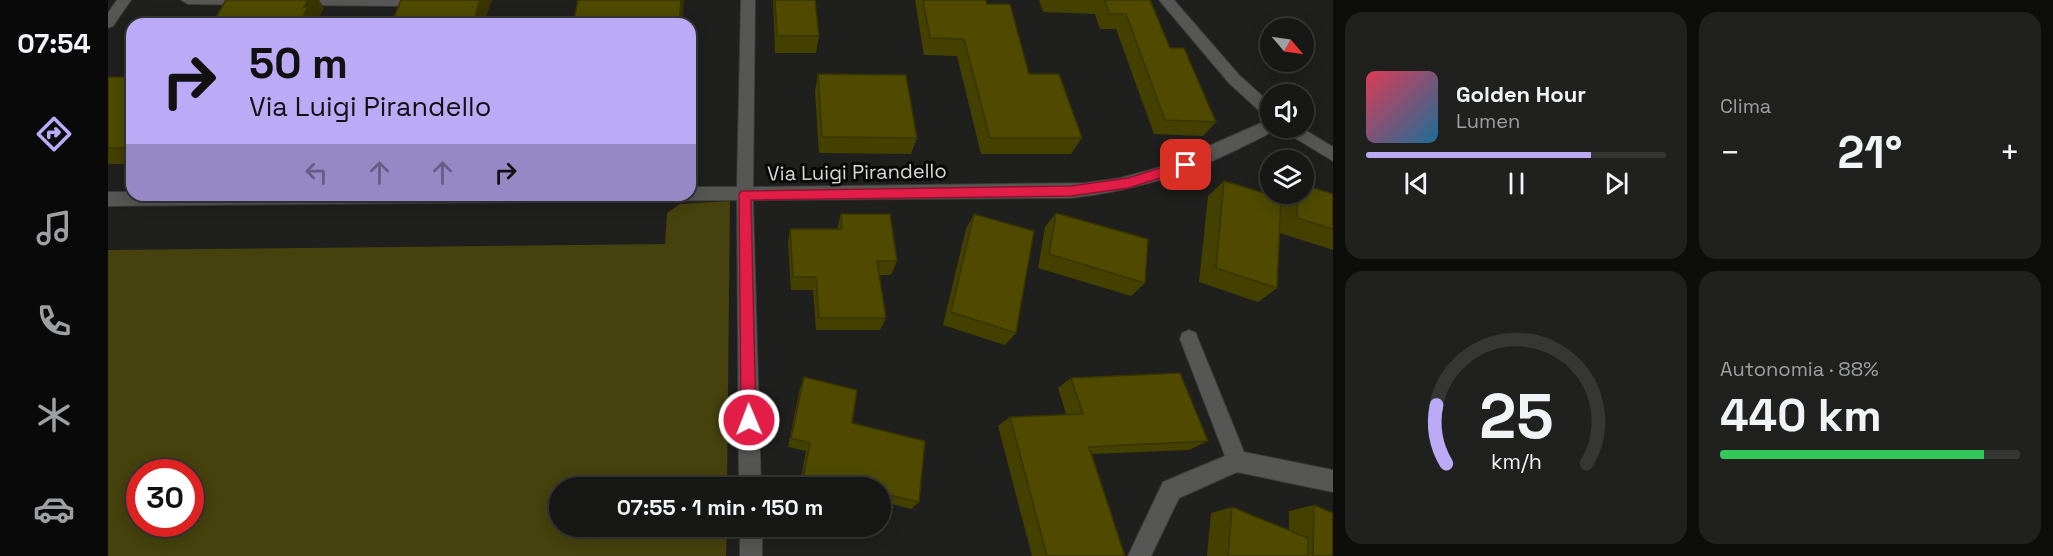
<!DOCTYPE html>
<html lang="it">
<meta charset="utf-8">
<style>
:root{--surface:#171716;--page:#20201f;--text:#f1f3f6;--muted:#9e9fa1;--line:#363635;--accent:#bbaaf6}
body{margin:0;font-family:"Space Grotesk",sans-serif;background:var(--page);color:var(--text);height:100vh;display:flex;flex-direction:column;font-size:22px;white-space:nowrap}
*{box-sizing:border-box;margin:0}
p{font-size:20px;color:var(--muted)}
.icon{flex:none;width:33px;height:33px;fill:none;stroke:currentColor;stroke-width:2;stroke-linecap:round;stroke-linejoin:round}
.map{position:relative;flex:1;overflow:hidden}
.drawer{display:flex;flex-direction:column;gap:12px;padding:12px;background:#0d0d0c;width:720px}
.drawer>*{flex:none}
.top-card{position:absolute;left:18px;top:18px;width:570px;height:183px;border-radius:18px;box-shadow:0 3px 15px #0003,0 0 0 2px var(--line);background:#bbaaf6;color:#111;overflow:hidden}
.needle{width:39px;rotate:119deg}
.fabs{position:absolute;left:1152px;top:18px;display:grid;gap:12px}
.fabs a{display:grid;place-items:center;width:54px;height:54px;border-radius:50%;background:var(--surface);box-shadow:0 3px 15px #0003,0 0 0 2px var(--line);font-size:30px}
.speed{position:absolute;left:18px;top:459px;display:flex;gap:12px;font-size:30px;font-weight:700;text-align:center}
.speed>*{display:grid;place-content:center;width:78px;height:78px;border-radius:50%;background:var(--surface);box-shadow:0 3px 15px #0003,0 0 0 2px var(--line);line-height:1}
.speed .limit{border:9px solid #d22;background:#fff;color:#111}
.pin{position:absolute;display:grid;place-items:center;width:51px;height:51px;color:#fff;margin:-26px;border-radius:12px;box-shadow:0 3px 9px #0006}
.me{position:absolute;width:66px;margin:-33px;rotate:359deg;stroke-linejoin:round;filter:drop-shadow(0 0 4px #0008)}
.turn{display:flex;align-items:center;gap:21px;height:126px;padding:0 24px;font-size:27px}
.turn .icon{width:78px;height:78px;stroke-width:2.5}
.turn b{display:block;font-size:42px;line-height:51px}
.lanes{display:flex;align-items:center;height:57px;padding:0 24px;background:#0003;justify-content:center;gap:30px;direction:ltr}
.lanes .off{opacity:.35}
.big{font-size:45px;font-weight:700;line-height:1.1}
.drawer .tile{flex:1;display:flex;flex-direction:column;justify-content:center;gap:9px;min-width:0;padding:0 21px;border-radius:18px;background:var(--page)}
.drawer .dial{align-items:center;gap:0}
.dial svg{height:156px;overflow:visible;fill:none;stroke:var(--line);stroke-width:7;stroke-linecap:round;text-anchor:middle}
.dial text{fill:var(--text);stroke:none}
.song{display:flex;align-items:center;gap:18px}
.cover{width:72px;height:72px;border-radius:9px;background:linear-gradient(135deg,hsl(350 70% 55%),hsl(200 70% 35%))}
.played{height:6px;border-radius:3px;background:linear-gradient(90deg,var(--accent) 75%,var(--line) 75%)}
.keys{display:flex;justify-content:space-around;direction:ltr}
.heat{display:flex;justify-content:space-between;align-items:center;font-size:33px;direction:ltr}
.charge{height:9px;border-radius:4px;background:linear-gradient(90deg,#34c759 88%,var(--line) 0)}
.drawer .tiles{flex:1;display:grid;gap:12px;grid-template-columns:repeat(2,1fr)}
.trip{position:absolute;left:441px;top:477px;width:342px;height:60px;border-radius:30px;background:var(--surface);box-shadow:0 3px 15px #0003,0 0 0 2px var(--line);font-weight:700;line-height:60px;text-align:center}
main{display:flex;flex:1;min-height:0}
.tabs{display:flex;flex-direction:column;width:108px;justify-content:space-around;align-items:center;background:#090909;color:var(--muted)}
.tabs .icon{width:42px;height:42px}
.tabs .current{color:var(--accent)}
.tabs b{font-size:27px;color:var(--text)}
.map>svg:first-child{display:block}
.green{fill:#46420e;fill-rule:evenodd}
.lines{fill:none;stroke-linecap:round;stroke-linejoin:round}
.minor-casing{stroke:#3a3a38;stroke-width:2}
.minor{fill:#565654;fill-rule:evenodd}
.wall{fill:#444000}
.shaded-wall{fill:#373400}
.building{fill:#4f4a00;stroke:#373400;stroke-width:1.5}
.route{fill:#e11d48;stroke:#92132f;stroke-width:1.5}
.labels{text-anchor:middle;stroke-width:6;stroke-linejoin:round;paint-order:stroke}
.street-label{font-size:20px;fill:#d7d7d5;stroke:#090908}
</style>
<main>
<nav class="tabs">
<b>07:54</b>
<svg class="icon current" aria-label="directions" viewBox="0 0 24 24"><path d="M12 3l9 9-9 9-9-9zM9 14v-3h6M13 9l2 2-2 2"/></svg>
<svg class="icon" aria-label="music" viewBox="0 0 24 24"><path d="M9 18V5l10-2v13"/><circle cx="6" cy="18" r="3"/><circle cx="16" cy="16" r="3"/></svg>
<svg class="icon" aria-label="phone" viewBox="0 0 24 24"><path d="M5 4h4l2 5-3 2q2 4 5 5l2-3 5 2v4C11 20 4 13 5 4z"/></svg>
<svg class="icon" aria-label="climate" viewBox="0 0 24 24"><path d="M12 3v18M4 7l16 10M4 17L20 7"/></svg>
<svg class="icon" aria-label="car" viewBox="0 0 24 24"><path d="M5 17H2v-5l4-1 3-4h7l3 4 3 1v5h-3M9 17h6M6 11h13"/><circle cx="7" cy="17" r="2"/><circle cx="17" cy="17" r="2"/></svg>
</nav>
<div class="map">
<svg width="1225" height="556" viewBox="0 0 1225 556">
<rect width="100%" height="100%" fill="#1f1f1d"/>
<path class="green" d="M622,201L619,487L452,488V526L619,527L618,556H0V250L557,244L559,213L572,204ZM32,472H82V524H32Z"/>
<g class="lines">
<defs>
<path id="minor" d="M9,0H23L5,26L0,28V13Z
M73,0H148L149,1L142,5L80,4Z
M181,0H295L296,2L289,6L187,5L182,4Z
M633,0H647L645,187L977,183L1012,178L1053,167L1162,119V128H1168C1158,137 1141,143 1128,150C1075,176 1022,191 963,198L645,200L653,488H631L629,200L0,206V192H24V195H582V187H629Z
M1051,0H1066L1131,75L1162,103V118L1157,116L1121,83Z
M1175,128H1194L1225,147V161L1177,132Z
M1081,330L1088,333L1090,339L1136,452L1225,470V492L1129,472L1071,498L1043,556H1020L1055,482L1117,456L1072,339L1074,333Z
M632,526H654V556H632Z"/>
</defs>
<use href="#minor" class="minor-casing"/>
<use href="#minor" class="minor"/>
</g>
<path class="wall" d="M665,0H707L711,36L708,53H667Z
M807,0H878L879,4L921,74L974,138L963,154H873L849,56L816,55Z
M931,0H1042L1062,48L1108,122L1095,136L1046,134L1008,29H992L987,14L935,12Z
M710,74L809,138L803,154L711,153L707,91Z
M0,77H24V164H0Z
M1116,181L1171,198L1176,194H1225V250L1172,233L1169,288L1150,302L1091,282L1100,196Z
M948,213L1037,283L1023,296L930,268L937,227Z
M733,214L789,261L783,275H771L778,318L772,330H708L705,290H683L680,243L682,229H729Z
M866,214L908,333L897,345L835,325L858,229Z
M696,377L744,423L811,502L803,509L772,501V488H691L698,451L680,447L692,388Z
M963,378L1100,441L1081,450L984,454L1017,556H924L890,426L902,417L958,414L950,388Z
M1206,505L1225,556H1099L1103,513L1124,507L1181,530V511Z
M729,526H741L739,529Z"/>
<path class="shaded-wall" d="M200,0H211L216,8L209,21L211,24H191L196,7Z
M372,0H384L376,24H365Z
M573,0H576L574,24H571Z"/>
<path class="building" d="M118,0H200L196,7H200L191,24H104Z
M293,0H372L365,24H283Z
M470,0H573L571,24H465Z
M667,0H707L711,36H669Z
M815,0H878L879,4H902L921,74H951L974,138H882L856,39L822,38Z
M997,0H1042L1062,48H1076L1108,122L1057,120L1018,14H1001Z
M710,74L798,75L809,138L714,137Z
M0,77H24V148H0Z
M1116,181L1173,198L1169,288L1108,268Z
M1196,185L1225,194V229L1189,218V194H1196Z
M948,213L1040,239L1037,283L941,254Z
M733,214H782L789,261H769L778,318H711L708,277H685L682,229H734Z
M866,214L926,231L908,333L843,312Z
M1072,373L1100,441L981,447L1017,556H939L902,417L975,414L963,378Z
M696,377L749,390L744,423L817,441L811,502L772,493V488L750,487V488H693L702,443L683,438Z
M1206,505L1225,513V556H1205Z
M1124,507L1200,538V556H1120Z"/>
<path class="route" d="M1078,160L1082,162L1084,165L1082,169L1020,188L963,196L643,200L648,420L646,425L641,427L635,425L633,420L631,195L633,191L963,186L1020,178Z"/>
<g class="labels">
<g class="street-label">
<text transform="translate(749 172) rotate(-1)" y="7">Via Luigi Pirandello</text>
</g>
</g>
</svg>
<div class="fabs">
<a><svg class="needle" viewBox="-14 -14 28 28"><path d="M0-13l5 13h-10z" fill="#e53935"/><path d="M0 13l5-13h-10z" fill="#9e9fa1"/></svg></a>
<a><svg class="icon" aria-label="sound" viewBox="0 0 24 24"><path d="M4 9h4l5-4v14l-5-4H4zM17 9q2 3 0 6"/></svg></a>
<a><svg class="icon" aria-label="layers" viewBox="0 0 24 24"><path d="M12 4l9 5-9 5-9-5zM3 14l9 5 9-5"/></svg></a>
</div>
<div class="speed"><div class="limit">30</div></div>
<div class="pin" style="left:1078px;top:165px;background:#d93025"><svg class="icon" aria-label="arrive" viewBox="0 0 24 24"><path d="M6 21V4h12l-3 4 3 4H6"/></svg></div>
<svg class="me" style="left:641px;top:420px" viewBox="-20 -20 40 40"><circle r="17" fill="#e11d48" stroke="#fff" stroke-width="3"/><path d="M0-11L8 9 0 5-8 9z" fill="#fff"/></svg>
<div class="trip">07:55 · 1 min · 150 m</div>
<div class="top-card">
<div class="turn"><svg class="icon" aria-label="right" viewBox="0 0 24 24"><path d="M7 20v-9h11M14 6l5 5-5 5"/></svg><div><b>50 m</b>Via Luigi Pirandello</div></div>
<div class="lanes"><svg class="icon off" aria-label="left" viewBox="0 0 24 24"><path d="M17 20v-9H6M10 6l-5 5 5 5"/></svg><svg class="icon off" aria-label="ahead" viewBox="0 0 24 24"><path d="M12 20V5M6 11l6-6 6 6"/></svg><svg class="icon off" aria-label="ahead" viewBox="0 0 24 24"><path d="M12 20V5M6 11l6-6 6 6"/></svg><svg class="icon" aria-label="right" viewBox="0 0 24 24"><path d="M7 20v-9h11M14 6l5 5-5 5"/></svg></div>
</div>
</div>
<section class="drawer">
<div class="tiles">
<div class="tile">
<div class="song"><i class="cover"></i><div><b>Golden Hour</b><p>Lumen</p></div></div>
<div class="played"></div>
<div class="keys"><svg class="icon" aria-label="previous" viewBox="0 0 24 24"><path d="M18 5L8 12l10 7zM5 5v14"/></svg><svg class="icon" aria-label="pause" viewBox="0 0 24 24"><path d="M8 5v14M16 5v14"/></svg><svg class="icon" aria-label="next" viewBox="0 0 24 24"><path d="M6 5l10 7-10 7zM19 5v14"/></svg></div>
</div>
<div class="tile"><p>Clima</p>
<div class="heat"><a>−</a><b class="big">21°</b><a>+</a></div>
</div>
<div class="tile dial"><svg viewBox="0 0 100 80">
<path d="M14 69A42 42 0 1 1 86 69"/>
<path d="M14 69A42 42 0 0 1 9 39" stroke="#bbaaf6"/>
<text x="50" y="56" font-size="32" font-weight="700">25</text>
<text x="50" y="72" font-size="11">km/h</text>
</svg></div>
<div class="tile"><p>Autonomia · 88%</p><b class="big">440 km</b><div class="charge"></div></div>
</div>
</section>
</main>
